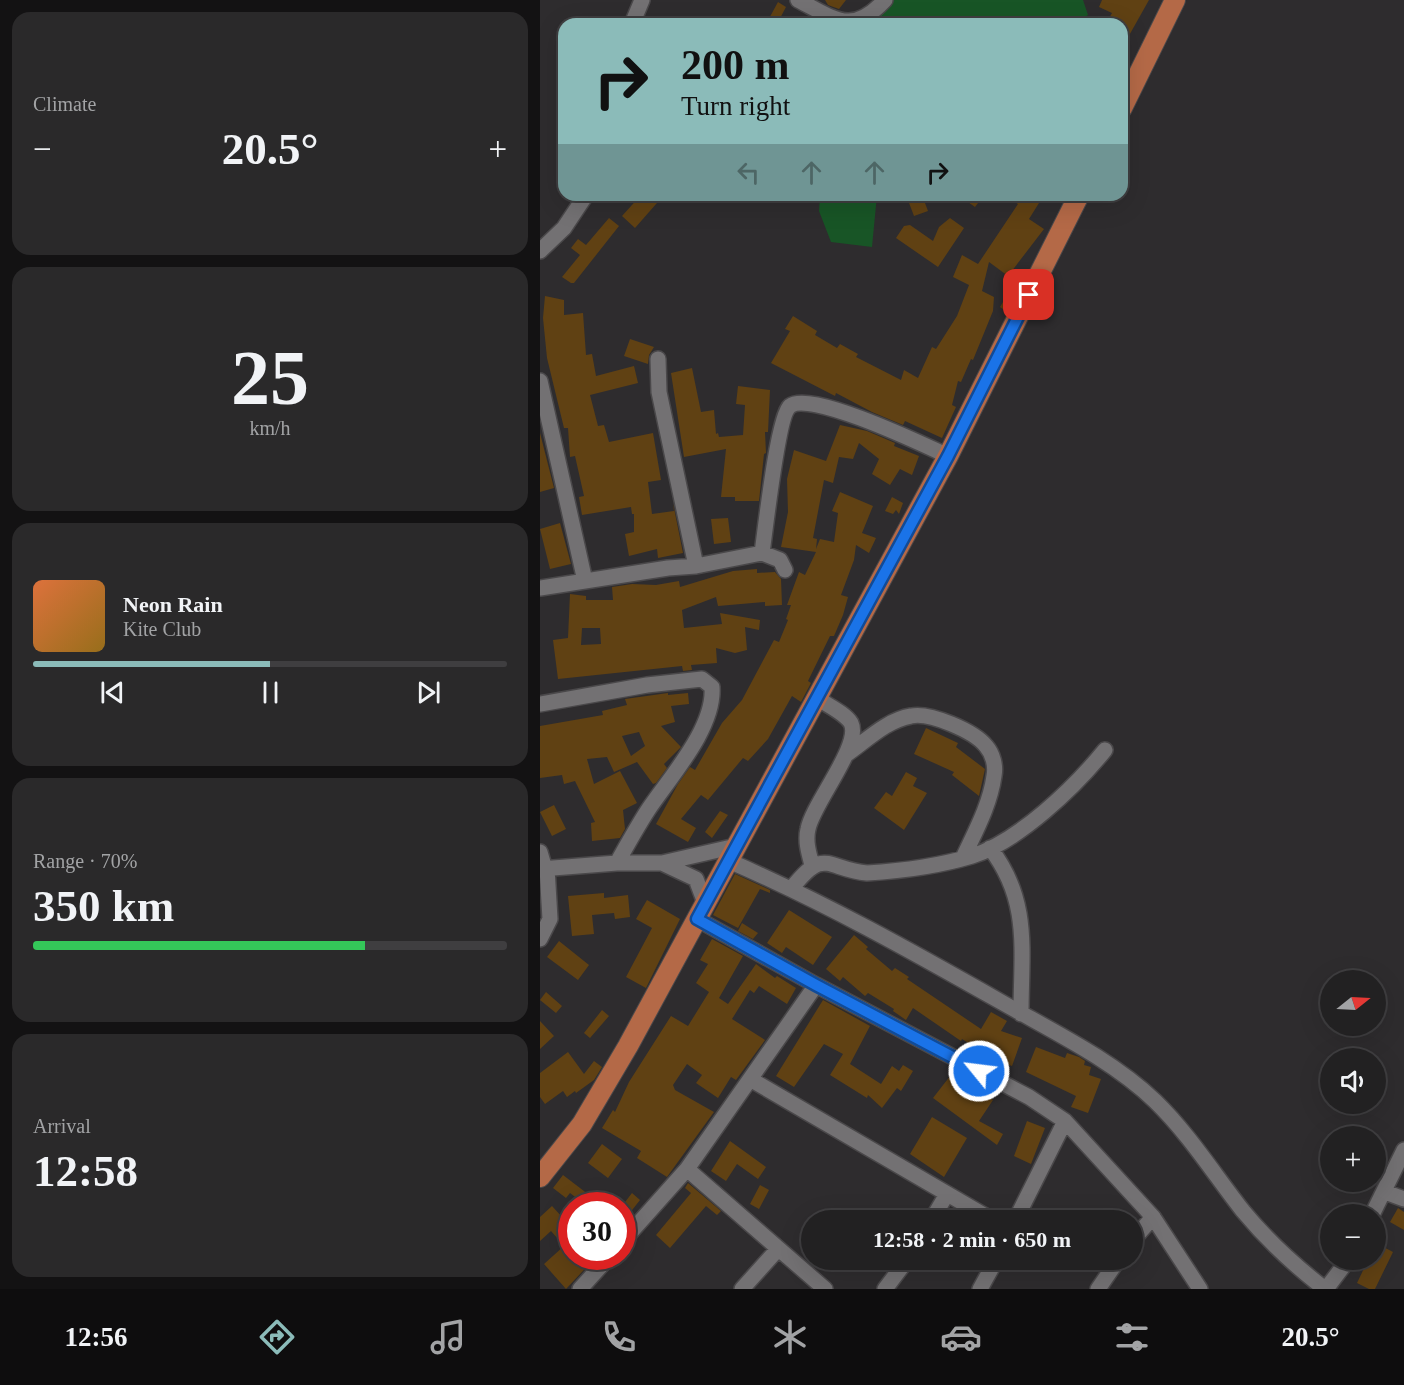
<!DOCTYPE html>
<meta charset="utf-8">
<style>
:root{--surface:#222122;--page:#2a292a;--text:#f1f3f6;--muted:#a2a3a5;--line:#3f3e40;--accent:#8bbbb9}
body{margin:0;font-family:Georgia,serif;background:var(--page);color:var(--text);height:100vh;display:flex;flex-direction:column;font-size:22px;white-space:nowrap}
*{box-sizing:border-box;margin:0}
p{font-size:20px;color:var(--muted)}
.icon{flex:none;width:33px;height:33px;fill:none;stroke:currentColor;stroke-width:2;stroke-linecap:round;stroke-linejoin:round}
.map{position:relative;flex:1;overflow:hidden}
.side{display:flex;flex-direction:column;gap:12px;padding:12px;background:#131213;width:540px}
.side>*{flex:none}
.hud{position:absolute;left:18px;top:18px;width:570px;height:183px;border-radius:18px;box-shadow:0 6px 24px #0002,0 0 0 2px var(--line);background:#8bbbb9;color:#111;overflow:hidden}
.needle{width:39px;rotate:72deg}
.buttons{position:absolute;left:780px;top:970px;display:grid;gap:12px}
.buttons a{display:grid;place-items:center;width:66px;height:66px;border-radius:50%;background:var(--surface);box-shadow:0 6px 24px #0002,0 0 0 2px var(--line);font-size:30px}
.speed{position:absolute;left:18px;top:1192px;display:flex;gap:12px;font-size:30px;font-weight:700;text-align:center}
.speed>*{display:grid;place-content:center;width:78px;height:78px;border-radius:50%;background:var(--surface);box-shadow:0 6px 24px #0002,0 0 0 2px var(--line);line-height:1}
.speed .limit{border:9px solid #d22;background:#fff;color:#111}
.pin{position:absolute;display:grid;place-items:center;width:51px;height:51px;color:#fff;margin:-26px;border-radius:12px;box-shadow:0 3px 9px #0006}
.me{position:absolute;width:66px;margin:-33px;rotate:299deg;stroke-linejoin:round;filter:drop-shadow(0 0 4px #0008)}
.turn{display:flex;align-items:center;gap:21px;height:126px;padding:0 24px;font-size:27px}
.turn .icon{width:78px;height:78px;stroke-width:2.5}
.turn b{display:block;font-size:42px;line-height:51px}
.lanes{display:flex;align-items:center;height:57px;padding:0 24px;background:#0003;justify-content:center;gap:30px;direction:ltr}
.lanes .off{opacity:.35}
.big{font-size:45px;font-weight:600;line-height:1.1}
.side .card{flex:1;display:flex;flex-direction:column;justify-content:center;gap:9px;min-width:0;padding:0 21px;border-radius:18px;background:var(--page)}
.side .dial{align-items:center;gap:0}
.dial b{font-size:78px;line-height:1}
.song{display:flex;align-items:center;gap:18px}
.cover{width:72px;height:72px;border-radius:9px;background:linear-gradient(135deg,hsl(20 70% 55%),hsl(40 70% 35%))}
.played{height:6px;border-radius:3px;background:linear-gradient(90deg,var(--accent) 50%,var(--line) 50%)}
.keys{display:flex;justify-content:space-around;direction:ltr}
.heat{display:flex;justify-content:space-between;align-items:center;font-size:33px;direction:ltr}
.charge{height:9px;border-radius:4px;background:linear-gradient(90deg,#34c759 70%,var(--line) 0)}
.trip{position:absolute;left:261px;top:1210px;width:342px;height:60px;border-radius:30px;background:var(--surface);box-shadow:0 6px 24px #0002,0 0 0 2px var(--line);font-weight:600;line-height:60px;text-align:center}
.tab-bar{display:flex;height:96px;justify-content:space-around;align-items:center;background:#0e0d0e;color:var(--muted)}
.tab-bar .icon{width:42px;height:42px}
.tab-bar .selected{color:var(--accent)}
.tab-bar b{font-size:27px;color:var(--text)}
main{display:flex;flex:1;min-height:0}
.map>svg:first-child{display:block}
.green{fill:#185526}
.building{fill:#604113;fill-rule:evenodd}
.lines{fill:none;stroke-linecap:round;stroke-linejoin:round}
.minor-casing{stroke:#4a484a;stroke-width:18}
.major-casing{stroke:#4a484a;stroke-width:22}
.minor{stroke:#737173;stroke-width:15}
.major{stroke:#b46947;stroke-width:20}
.route-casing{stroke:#114b97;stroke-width:15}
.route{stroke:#1a73e8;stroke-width:10}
</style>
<main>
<section class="side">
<div class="card"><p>Climate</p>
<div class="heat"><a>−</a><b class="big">20.5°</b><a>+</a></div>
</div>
<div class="card dial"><b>25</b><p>km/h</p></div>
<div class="card">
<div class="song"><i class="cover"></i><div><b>Neon Rain</b><p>Kite Club</p></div></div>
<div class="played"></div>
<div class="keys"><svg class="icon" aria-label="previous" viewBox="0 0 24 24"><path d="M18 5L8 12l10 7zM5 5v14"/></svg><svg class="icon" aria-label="pause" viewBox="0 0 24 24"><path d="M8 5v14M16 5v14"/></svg><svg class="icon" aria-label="next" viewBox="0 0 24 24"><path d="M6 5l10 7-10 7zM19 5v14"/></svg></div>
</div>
<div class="card"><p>Range · 70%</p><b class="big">350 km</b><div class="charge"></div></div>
<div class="card"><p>Arrival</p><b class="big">12:58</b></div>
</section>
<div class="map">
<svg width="864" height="1289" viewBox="0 0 864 1289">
<rect width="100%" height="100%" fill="#2e2c2e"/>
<path class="green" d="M348,0H543L548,15L532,24H312Z
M280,195H337L332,247L291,242L279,211Z"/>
<path class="building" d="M285,0H306L299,9L288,5Z
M562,0H609L582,48V24H566L572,13L559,7Z
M238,2L246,7L237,24H226Z
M101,195H124L95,228L82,216Z
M366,195H382L388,211L374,216Z
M418,195H444L435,207Z
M465,195H504L489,219L504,229L468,276L449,262L442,291L454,297L453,311L433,360L431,359L421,382L418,381L412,405L416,407L402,438L365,421L363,425L332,412L296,393L295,396L231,363L250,331L245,329L253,316L277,331L275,335L297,348L300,344L318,354L316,357L361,380L364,370L378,378L392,347L396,349L417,316L429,285L413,277L422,255L438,264L478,204Z
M69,218L79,226L34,283H31L22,277L40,255L31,248L38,239L46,245Z
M410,218L424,228L398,267L356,238L364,226L370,225L393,241L399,227Z
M472,287L478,291L467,312L460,307Z
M5,296L24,300V315L43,313L46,355L52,354L56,376L94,366L98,383L50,395L58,426L64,425L69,442L113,433L121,480L108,482L112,514L134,511L133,503L143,553L118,558L117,549L89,556L85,534L94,532V514H92L91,507L42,515L39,497L44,496L35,456L30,457L28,428H24L7,358L3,318Z
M90,339L114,347L109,355L108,364L84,356Z
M152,368L161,412L174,410L176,434L178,433L179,437L203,435L205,405L196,404L198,386L230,390L228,432H225L226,453L224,454L219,501H195V497H181L186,449L144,457L131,373Z
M300,425L327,431L355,443L354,446L379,456L372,475L360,469L350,485L332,474L339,459L319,443L313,459L299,457L293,483L284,480L273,538L277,539L276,549L280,539L294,542L298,513L292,511L300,492L333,506L322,533L336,538L329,553L316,545L314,560L301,595L308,597L303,615L294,636H290L268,681L271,683L261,702L252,696L228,739L208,761L203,758L168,800L161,795L141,819L156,828L148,842L116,824L138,784L150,767L155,770L182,723L202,700L234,640L239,642L248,620L246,619L251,605H247L259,572L265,575L276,552L241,547L248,512L247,479L254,450L286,461Z
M0,433L14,488L0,492Z
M352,497L363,503L359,514L356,510L353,514L345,511Z
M188,518L191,542L174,544L171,519Z
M20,523L31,564L10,569L0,529Z
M217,569V573L235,572L241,579L242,605L225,606V602L178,606L176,597L142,610L144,628L182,624L180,613L220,620L219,630L205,627L207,650L195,653L176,648L177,663L151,665L152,670L143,671L142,666L18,679L13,640L28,638L30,594L46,596V600H73L72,587L92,584L116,585L139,581L140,587L193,571ZM42,628H60L61,644L41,645Z
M128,693V695L148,693L149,704L131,706L135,722L121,726L141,747L124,764L127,768L116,783L113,784L97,762L74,772L67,757L47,759L54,784L80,771L97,803L83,810L85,829L80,838L52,841L51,823L55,822L35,781L24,784L22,775L0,778V726L63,715L62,711L87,705L85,699ZM99,732L105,746L91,756L82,736Z
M386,728L418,743L416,747L445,769L439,796L412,775L414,772L374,754Z
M366,772L377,778L373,786L387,793L364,830L334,808L346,792L352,796Z
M14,805L26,829L12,836L0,812Z
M180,811L188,815L172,838L165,832Z
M195,874L230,890V893L220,889L198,928L173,915Z
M64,893V898L88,895L90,917L75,919L74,913L52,915L54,934L32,936L28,896Z
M107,900L140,919L106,988L86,977L112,928L96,919Z
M249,910L292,937L273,965L246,947L242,953L227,943Z
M202,923L218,933L213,939L198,931Z
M314,935L328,947L326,949L352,971L355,968L369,977L367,979L441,1029L451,1012L467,1021L461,1031L482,1038L472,1066L455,1060L422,1039L421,1041L373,1008L366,1020L353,1011L354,1009L328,993L325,996L303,977L300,981L286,969Z
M172,939L203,956L179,998L188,1004L216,964L235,978L237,976L256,988L247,1004L219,986L214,993L210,990L192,1019L225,1040L196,1080L191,1077L178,1098L156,1083L162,1075L147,1064L133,1085L135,1090L174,1112L127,1177L97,1158L101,1151L62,1128L73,1110L75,1112L89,1082L131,1016L148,1026L169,992L156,983L168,964L160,960Z
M19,941L49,965L38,980L7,957Z
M6,992L22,1006L16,1013L0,1000Z
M283,1000L330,1026L310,1064L341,1084L352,1066L359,1071L363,1065L373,1071L361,1091L357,1088L342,1108L328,1095L327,1098L290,1075L303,1054L284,1044L254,1087L236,1076Z
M62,1010L69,1016L50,1038L44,1033Z
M0,1021L14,1036L0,1049Z
M496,1047L525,1058L527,1053L539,1057L545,1061L544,1065L551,1067L549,1075L561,1079L548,1113L531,1107L536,1096L486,1072Z
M28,1052L44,1074L54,1061L62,1067L54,1080L36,1093L35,1091L27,1097L23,1091L5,1104L0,1097V1073Z
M414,1071L453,1100L439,1121L463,1134L457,1145L393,1098Z
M392,1117L427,1138L404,1177L370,1154Z
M487,1121L505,1128L491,1164L474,1156Z
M190,1141L226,1167L218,1179L197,1164L186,1181L171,1171Z
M62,1144L82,1159L68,1178L48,1163Z
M23,1175L57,1201L63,1194L78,1206H47L30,1193L26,1198L13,1188Z
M148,1183L181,1211L177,1215L166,1206L130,1248L116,1235L151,1193L145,1188Z
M220,1185L229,1190L219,1209L210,1204Z
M92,1193L100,1200L89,1214L92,1217L82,1227V1206Z
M12,1206L32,1228V1257H56L26,1289L4,1264L24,1246L11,1231L0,1241V1217Z
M858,1208L864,1212V1230L850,1222Z
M836,1243L853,1252L835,1289H829L817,1283L828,1260H836Z"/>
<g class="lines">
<defs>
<path id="minor" d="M258,0C295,19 312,36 345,0
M92,24L102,0
M0,251L24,228L46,195
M118,359L119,392L156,566
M0,381L45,581
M222,553C225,532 238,415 250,406C270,390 384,445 408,456
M0,588L128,568L156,566L222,553L240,560L245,570
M0,704L107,685L162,679L172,687C175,728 130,777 108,810C97,827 87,845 77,863
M307,754C327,740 347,720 371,716C390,712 434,731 446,746C453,754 456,766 454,776C450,805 435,832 423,858
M450,848C491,901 481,951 481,1014
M0,852L5,869
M189,861C284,902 373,952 463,1003C514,1032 572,1060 615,1101C649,1134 674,1174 703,1211C727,1240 755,1266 785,1289
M122,863L156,879L165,903
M272,865C269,854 265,841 268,829C273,803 322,745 311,723C305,713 287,705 277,698
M0,869L77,863H122L196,846
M252,888C285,846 286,869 327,873C361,871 399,866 432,856C479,841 534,788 565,750
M0,939L10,919L7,868
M276,985L489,1097L525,1121L613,1217L660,1289
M210,1079L454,1221
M147,1169L285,1289
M845,1192L864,1199
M832,1215L864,1150
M391,1221L407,1194
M475,1221L525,1121
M592,1241L613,1217
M82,1242L147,1169L276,985L157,919
M40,1289L69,1257
M202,1289L238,1249
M345,1289L367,1260
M440,1289L456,1260
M558,1289L578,1260
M786,1289L808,1260"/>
<path id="major" d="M582,108L635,0
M0,1177L42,1124L88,1046L408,456L539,195"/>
</defs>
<use href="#minor" class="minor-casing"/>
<use href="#major" class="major-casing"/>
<use href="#minor" class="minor"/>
<use href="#major" class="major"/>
</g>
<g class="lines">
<defs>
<path id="route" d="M439,1071L276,985L157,919L408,456L489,295"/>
</defs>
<use href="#route" class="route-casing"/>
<use href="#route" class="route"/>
</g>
</svg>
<div class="buttons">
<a><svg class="needle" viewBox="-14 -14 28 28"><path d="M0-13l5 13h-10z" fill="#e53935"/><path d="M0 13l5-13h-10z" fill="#a2a3a5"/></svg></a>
<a><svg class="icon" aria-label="sound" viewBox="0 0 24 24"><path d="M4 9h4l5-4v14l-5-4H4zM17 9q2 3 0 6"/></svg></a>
<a>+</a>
<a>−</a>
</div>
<div class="speed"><div class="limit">30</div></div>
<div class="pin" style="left:489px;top:295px;background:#d93025"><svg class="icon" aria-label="arrive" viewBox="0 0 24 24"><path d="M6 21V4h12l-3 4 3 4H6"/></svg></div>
<svg class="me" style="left:439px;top:1071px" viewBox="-20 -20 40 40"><circle r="17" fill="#1a73e8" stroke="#fff" stroke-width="3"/><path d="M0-11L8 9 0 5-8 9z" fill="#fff"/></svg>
<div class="trip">12:58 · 2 min · 650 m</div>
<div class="hud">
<div class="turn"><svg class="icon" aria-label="right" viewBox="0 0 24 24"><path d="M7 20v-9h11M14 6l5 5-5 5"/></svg><div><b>200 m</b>Turn right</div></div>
<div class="lanes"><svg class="icon off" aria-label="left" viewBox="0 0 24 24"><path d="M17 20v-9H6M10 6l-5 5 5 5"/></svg><svg class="icon off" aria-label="ahead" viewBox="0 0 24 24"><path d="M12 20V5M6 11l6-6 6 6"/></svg><svg class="icon off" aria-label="ahead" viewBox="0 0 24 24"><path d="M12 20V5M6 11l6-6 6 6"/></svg><svg class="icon" aria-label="right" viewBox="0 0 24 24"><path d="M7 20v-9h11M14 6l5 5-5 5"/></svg></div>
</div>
</div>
</main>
<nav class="tab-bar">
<b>12:56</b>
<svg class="icon selected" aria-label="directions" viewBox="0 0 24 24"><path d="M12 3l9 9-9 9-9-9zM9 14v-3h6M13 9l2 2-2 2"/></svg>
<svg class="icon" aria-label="music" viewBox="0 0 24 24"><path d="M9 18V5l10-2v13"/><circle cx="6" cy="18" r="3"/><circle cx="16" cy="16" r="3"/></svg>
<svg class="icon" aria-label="phone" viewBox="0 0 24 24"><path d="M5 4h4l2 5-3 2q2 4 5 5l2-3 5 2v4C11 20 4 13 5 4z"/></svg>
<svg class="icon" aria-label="climate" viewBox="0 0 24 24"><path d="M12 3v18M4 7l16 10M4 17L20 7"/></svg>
<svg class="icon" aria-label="car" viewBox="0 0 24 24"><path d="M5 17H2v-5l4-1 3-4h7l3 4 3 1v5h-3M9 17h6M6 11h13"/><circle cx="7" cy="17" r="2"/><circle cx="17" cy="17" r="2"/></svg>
<svg class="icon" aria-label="filters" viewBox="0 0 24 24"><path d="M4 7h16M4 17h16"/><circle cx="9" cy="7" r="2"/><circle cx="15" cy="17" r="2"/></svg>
<b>20.5°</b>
</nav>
